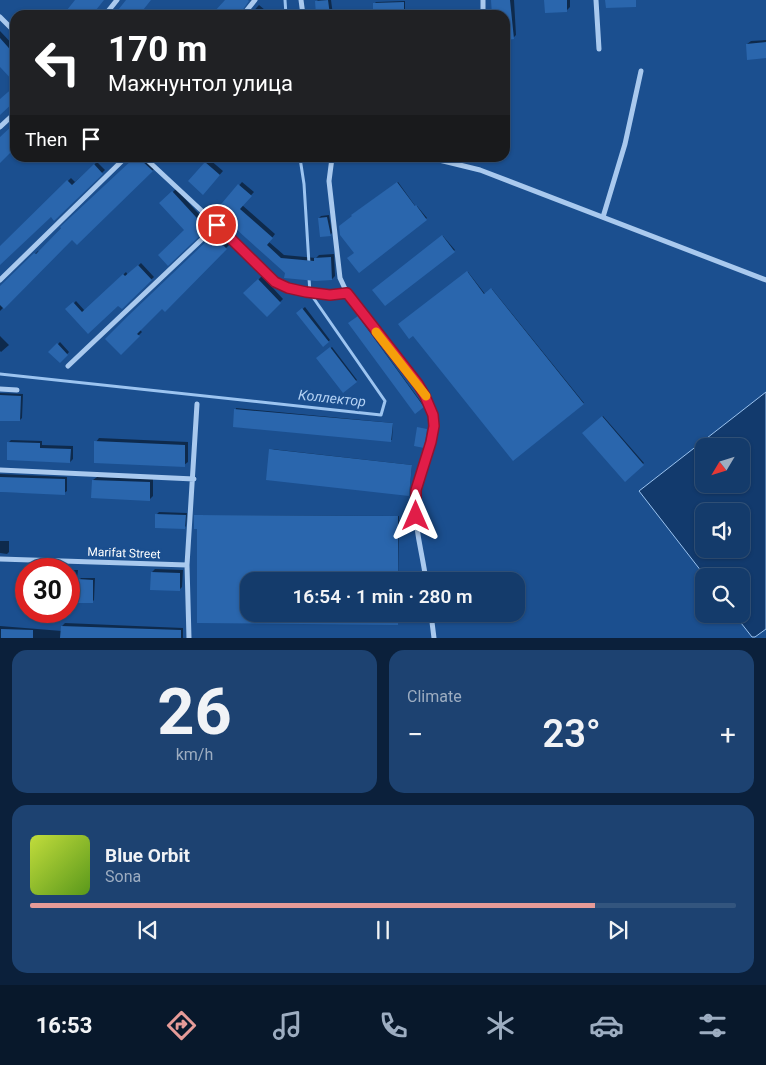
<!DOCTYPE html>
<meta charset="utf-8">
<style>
:root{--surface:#143b6b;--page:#1d4271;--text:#f1f3f6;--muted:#9dadc1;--line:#33557e;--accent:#e69b98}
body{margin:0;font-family:Roboto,sans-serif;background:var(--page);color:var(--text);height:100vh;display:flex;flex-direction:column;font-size:19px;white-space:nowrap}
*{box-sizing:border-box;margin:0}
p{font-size:16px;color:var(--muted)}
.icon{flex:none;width:28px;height:28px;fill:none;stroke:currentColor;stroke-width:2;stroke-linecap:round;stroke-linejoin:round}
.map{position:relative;height:638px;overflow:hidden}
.side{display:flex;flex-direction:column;gap:12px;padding:12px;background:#0b203b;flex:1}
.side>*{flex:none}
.hud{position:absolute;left:10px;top:10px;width:500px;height:152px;border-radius:15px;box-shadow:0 1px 4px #0004,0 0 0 1px var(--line);background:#202124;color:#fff;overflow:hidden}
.needle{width:32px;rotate:232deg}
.tools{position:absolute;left:695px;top:438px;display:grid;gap:10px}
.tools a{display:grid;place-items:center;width:55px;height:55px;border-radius:10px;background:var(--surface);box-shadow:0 1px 4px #0004,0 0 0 1px var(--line);font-size:25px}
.speed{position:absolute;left:15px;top:558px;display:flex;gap:10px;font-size:25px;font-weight:700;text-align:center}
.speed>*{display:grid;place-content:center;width:65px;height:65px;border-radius:50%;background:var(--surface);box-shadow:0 1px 4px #0004,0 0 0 1px var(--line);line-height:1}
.speed .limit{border:8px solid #d22;background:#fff;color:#111}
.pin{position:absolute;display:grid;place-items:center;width:42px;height:42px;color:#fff;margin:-21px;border:2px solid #fff;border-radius:50%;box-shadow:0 1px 5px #0007}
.me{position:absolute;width:55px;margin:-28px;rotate:0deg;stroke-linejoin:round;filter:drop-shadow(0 0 4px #0008)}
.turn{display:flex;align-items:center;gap:18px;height:105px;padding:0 15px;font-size:22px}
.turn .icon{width:65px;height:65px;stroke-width:2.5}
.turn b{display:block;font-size:35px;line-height:42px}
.then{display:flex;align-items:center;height:48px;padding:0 15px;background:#0003;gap:10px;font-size:19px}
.big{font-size:38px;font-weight:600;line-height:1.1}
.side .tile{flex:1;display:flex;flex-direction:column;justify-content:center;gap:8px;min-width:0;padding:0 18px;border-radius:15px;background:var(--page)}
.side .dial{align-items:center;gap:0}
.dial b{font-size:65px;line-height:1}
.song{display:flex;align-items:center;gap:15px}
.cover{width:60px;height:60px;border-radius:8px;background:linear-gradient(135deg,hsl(70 70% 55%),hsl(90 70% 35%))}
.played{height:5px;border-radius:2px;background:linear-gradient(90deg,var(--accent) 80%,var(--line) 80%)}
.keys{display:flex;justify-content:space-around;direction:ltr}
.heat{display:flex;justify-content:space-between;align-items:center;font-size:28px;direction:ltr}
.side .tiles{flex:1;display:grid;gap:12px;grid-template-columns:1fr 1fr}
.tile:last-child{grid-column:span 2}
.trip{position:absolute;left:240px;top:572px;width:285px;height:50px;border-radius:15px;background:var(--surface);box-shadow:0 1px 4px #0004,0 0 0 1px var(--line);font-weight:600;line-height:50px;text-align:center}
.tabs{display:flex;height:80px;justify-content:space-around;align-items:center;background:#08182b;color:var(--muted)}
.tabs .icon{width:35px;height:35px}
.tabs .current{color:var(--accent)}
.tabs b{font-size:22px;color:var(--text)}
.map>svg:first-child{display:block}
.water{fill:#123a6d;stroke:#9cc4f0;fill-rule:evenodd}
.shadow{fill:#0007}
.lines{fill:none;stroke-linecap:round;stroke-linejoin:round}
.stream{stroke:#9cc4f0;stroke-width:3}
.building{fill:#2a66ad}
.street{stroke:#a9c9ee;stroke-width:5}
.route-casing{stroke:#92132f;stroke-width:12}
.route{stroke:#e11d48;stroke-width:9}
.slow{stroke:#f59e0b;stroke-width:9}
.labels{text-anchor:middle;stroke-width:5;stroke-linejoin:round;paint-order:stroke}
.street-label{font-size:12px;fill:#fff;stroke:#1b4f8f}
.water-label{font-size:14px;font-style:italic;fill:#b5d3f5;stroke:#1b4f8f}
</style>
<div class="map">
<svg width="766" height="638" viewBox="0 0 766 638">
<rect width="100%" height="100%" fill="#1b4f8f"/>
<path class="water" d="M766,392V629L755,637H752L734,614H741V576H705L639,491ZM704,446H741V484H704ZM704,511H741V549H704Z"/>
<path class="shadow" d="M318,0H331L333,15H318L316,2Z
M493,0H514L516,35L513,38L505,39V15H494Z
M546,0H570V7L567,10Z
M405,1V10L403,12L374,4L376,2Z
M259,5L271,15H250Z
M0,31L15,47V81L0,66Z
M766,40V57L747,44L751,41Z
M135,158H144L155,168L77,244L72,238L0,311V289L38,251L39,252L62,227Z
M153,158H163L158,163Z
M209,159L223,171L206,190V163Z
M97,162L105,170L54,219L51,215L0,264V247L71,178L75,182Z
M242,182L254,192L242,205L275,234L269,242L284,255L316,258L319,255L334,254L335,276L332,279L286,272L219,209Z
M398,182L416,207L417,206L427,218L359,271L352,215Z
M176,189L209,225L168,264L186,230L161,203Z
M329,215L332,233L330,235L319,218L321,216Z
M217,233L229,245L165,310L162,307L140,330L142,332L121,353L107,339Z
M443,236L455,250L385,304L374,290Z
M141,263L154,277L122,307L118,304L88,332L67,310L76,301L85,311L126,272L128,275Z
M468,272L485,294L492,289L584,403L514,459L414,334L400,324Z
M262,276L283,299L267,315L245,293Z
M305,307L330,340L323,346L298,313Z
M359,317L424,406L415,413L350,323Z
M0,336L9,345L1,352L0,351Z
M60,342L69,352L60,362L50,352Z
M332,347L357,380L343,391L318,358Z
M0,393L23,394L22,418L20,420H0Z
M236,408L393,423L392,440L234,426Z
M603,416L644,463L625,480L584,433Z
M99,438L188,442V462L184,465L96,442Z
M11,440L42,441V445L73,446V459L70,462L8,443Z
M271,449L412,465L409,494Z
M0,474L67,477V491L64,493L0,492Z
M97,477L153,479V496L149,500L93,480Z
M159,512L187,513L186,526L184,528L157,514Z
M196,515L399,516L398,581H249V614H398V623L198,622L199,528Z
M0,541H9V552L7,554L0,553Z
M155,569L183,570L182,587L179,590L152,572Z
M69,570H78L77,578L75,580H69Z
M81,578H95L94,600L92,602L79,580Z
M65,623L183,628V638H0V626L62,631V626Z"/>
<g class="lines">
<path class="stream" d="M285,0L286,15
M300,158L304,184L309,264
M0,374L381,415L385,401L319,306L310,293L309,278"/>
</g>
<path class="building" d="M75,0H104L92,15H63Z
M126,0H151L139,15H114Z
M225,0H248L249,1L239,15H218L214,12Z
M328,0L330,15H316L315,1Z
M491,0H510L514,39L505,40V14L492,15Z
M544,0H567V12L545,13Z
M605,0H636V7L606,8Z
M404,2V13L373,14V3Z
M0,38L15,55V83L0,67Z
M766,42V58L747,60L746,44Z
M15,86V101L0,115V99Z
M15,123V148L0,163V137Z
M134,158H141L142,161L153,171L77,245L72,240L4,309L0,305V286L34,253L36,254L61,228L60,227Z
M205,162L220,175L203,195L188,181Z
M94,164L103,174L54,221L51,217L0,265V246L67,180L72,185Z
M397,182L415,206L416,205L427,220L359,273L347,258L354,253L340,235L339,226L352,216L351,215Z
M238,184L252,196L240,209L273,238L267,245L281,258L314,261V258L331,257L332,280L316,281L284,278L285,273L236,229L238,227L217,209Z
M172,191L207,229L168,266L158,255L184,230L159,203Z
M327,217L331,236L320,237L318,218Z
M213,235L227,249L165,312L162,309L137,334L140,336L121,355L105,339L128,316Z
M442,235L455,252L385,306L372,290Z
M138,265L152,280L122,309L118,306L88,334L65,309L73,302L82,312L123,274L125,276Z
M467,271L484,294L491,288L584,404L513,461L413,336L409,339L398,324Z
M258,279L281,303L267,317L243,293Z
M302,308L329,342L323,347L296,313Z
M358,316L424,407L415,414L348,323Z
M57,343L68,355L60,363L48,352Z
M330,347L357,382L343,393L316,358Z
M0,395L21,396L20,421H0Z
M234,409L393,423L391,442L233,427Z
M602,416L644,465L625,482L582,433Z
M417,427L427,429L424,448L414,446Z
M94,441L185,445V467L94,463Z
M7,442L40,443V448L71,449L70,463L7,460Z
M269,449L412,465L409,496L266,480Z
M0,477L65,479V495L0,492Z
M92,480L150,482V501L91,498Z
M155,514L186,515L185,529L155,528Z
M194,515L398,516V581H249V614H398V625L197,623V529H194Z
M151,572L180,573V591L150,590Z
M78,579L93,580V603H77Z
M61,626L181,630V638H60Z
M1,629L33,630V638H1Z"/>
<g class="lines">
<path class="street" d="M301,0L303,15
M596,0L599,49
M105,15L117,0
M243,15L255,0
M483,15V0
M0,17L15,32
M0,127L15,113
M145,158L217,225L275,282L288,288L306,292L330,295L347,293
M332,158L329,181L340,278L347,293L358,309L418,384C453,437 417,451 415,501C414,527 423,555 426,581
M431,158L480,170L766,280
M603,217L625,144L641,71
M0,280L125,158
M68,366L217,225
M0,389L17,390
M0,470L194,479
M0,559L187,565
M431,614L434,638
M189,638L187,565L197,404"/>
</g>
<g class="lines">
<defs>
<path id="route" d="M217,225L275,282L288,288L306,292L330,295L347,293L418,384L425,396L433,415L434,426L431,442L416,490V516"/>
</defs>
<use href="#route" class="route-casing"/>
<use href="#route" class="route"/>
<path class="slow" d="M376,332L426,396"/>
</g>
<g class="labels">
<g class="street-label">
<text transform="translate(124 553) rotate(2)" y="4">Marifat Street</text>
</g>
<g class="water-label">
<text transform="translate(332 398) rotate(6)" y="5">Коллектор</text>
</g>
</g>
</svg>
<div class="tools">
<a><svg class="needle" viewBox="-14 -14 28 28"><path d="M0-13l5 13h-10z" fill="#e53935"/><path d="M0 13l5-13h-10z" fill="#9dadc1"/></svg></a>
<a><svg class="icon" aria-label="sound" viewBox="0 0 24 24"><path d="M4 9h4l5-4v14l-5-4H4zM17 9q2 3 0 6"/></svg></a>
<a><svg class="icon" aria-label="search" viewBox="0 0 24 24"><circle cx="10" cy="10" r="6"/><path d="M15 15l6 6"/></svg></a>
</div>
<div class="speed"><div class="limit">30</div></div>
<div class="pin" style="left:217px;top:225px;background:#d93025"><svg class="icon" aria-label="arrive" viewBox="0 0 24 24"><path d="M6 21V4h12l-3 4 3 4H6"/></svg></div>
<svg class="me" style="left:416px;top:516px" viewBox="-20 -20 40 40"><path d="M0-17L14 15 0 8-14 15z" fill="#e11d48" stroke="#fff" stroke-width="4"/></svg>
<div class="trip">16:54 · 1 min · 280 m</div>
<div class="hud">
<div class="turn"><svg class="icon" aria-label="left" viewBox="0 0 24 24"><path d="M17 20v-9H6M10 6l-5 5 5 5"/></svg><div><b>170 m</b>Мажнунтол улица</div></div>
<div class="then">Then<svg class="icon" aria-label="arrive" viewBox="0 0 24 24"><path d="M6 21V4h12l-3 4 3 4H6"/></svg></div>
</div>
</div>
<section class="side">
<div class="tiles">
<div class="tile dial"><b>26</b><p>km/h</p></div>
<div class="tile"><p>Climate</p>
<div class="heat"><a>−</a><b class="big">23°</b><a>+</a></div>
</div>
<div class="tile">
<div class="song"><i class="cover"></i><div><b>Blue Orbit</b><p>Sona</p></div></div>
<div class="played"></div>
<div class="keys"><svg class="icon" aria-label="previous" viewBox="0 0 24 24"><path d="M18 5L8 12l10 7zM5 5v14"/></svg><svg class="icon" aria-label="pause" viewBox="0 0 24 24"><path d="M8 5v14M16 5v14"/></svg><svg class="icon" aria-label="next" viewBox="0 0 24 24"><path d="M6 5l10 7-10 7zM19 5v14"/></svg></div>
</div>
</div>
</section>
<nav class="tabs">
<b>16:53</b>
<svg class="icon current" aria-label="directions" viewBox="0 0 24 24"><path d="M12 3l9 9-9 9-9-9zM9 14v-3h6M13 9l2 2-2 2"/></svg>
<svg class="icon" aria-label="music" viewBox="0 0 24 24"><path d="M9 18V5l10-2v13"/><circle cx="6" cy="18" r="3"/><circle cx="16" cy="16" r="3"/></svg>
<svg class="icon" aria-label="phone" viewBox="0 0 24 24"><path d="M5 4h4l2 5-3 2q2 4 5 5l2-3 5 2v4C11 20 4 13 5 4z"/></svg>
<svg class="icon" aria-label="climate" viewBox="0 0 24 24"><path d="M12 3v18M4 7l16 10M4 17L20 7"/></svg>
<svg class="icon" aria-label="car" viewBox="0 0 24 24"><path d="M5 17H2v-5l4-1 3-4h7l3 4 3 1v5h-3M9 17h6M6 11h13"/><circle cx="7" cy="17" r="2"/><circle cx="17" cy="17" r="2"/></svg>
<svg class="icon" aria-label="filters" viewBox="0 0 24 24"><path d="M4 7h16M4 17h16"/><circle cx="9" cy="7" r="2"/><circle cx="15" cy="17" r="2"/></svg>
</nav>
